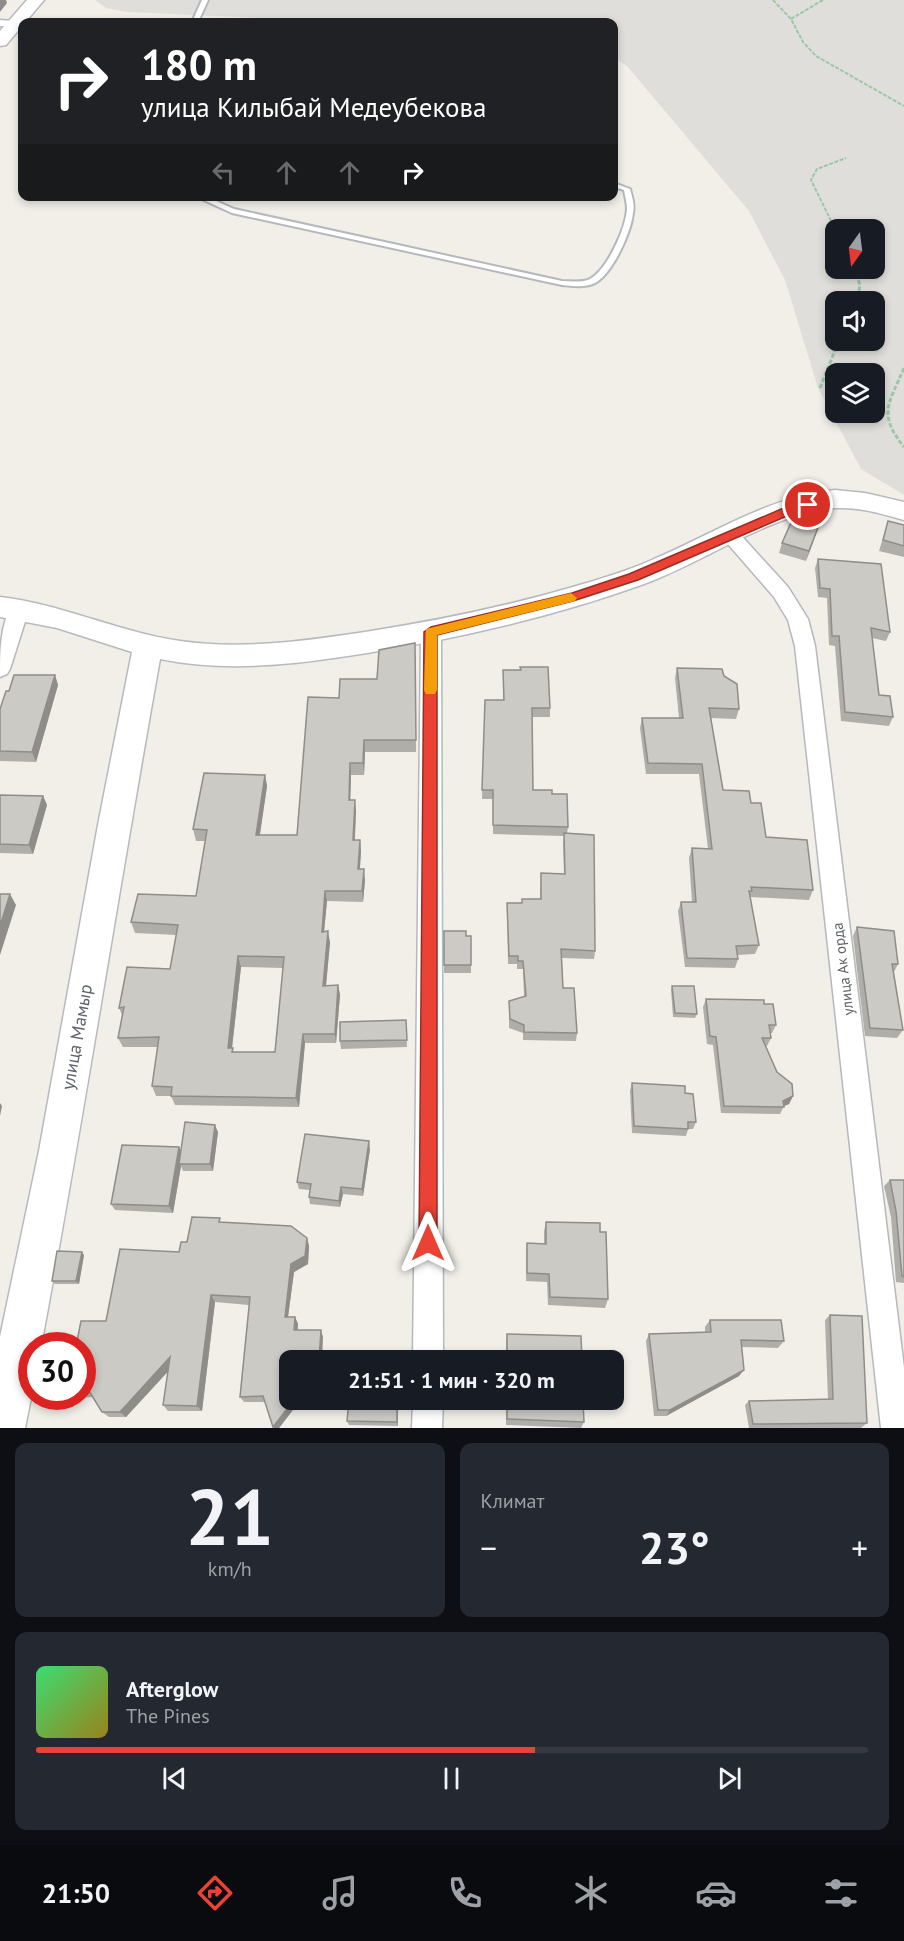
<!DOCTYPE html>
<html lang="ru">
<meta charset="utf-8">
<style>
:root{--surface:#171b24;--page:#242831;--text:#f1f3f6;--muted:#9ea1a6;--line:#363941;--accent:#ea4335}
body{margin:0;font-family:"PT Sans",sans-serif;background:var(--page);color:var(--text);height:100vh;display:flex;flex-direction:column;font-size:22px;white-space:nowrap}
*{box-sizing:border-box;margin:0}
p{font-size:20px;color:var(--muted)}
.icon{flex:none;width:33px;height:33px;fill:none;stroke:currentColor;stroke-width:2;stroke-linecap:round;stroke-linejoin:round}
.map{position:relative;height:1428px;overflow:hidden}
.drawer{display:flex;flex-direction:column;gap:15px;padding:15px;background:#0d0f14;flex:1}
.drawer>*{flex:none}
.guide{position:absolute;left:18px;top:18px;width:600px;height:183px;border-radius:12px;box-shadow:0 3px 9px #0003;background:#202124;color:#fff;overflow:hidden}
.needle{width:39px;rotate:194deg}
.fabs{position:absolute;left:825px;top:219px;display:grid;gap:12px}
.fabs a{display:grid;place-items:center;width:60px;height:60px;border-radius:12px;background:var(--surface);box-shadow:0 3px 9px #0003;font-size:30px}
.speed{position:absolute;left:18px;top:1332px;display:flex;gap:12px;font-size:30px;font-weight:700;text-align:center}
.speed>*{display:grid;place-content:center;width:78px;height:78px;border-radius:50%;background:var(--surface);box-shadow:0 3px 9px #0003;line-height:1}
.speed .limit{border:9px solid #d22;background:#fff;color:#111}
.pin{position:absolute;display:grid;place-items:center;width:51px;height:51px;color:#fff;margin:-26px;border:3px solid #fff;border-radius:50%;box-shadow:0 2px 6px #0007}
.me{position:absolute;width:66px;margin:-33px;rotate:0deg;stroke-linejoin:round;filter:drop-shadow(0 0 4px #0008)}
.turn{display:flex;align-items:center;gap:21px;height:126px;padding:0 24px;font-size:27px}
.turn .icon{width:78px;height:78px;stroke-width:2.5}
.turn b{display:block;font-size:42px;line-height:51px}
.lanes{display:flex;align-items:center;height:57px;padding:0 24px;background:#0003;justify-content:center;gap:30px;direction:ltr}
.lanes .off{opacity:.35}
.big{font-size:45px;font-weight:700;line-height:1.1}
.drawer .card{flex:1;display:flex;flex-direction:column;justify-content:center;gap:9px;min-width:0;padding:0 21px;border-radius:12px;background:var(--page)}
.drawer .dial{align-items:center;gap:0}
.dial b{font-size:78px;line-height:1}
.song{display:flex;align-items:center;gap:18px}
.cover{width:72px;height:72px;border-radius:9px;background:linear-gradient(135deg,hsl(140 70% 55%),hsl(50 70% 35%))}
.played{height:6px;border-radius:3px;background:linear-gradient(90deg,var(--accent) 60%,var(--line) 60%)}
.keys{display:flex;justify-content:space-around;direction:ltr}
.heat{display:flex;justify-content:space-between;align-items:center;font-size:33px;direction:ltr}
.drawer .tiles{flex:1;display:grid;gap:15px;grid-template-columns:1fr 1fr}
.card:last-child{grid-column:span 2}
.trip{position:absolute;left:279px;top:1350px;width:345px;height:60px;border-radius:12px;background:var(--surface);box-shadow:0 3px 9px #0003;font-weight:700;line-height:60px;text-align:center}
.tab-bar{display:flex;height:96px;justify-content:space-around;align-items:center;background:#090b0e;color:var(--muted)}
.tab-bar .icon{width:42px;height:42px}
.tab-bar .current{color:var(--accent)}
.tab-bar b{font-size:27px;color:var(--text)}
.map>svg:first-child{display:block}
.industrial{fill:#e0deda;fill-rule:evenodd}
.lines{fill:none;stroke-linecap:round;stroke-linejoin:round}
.lane-casing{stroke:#b5b8bc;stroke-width:4}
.street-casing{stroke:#b5b8bc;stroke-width:3}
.secondary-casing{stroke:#b6babf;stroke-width:3}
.path-far1{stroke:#9cc7a9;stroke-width:2;stroke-dasharray:4 1.5;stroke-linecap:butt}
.path{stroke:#9cc7a9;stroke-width:3;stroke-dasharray:4.5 2;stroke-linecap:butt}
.lane{fill:#fff;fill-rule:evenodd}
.street{fill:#fff;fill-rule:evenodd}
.secondary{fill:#fff;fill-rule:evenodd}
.wall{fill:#afaea9;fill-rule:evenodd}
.shaded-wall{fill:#8f8d8a}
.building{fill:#cccac5;stroke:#8f8d8a;stroke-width:1.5;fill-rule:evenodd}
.route{fill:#ea4335;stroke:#982c22;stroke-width:1.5}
.slow{fill:#f59e0b}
.labels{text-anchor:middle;stroke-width:4.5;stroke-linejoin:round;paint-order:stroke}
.street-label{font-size:15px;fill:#5f6368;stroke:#fff}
.near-street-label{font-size:18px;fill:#5f6368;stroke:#fff}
</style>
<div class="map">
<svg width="904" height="1428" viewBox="0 0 904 1428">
<rect width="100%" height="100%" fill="#f1efe8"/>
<path class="industrial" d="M95,0H904V495L861,469L818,388L785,280L749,211L627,66L614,58V22H347L127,12L106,8ZM836,230H874V268H836ZM836,302H874V340H836ZM836,374H874V412H836Z"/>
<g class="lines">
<defs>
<path id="lane" d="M202,0H208L198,22H192Z
M614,183L630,189C632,197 635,205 633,213C631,232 613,273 595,283C585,288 573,286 562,285L232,213L195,196H205L234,209L562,281C571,281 582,283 590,279C607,270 626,228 627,209C627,203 625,196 624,190L614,187Z"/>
<path id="street" d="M0,20L14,21L20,24L14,27L0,26Z
M730,530L737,531L788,587L808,619L815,646L904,1368V1428H881L795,646L788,620L774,597L721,536L723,531Z
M19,602L26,604L29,609L10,669L7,674L0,677C0,651 0,627 12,604Z
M431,625L438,627L441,632L443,1360H413L421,632L424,627Z
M413,1400H443L442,1428H412Z"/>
<path id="secondary" d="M27,0H44L6,45L0,46V31Z
M835,490L865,493L904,502V520C882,514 860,507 837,508C780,509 700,564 644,584C555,616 461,638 367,653C298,664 229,673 160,659C119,887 84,1117 41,1346H32V1393L25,1428H0V1337L39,1151L98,825L132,652L57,628L0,617V597C62,604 118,632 180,641C242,650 304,641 365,632C435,621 504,607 573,587C600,579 628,571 654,559C713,534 770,496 835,490Z"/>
</defs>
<use href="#lane" class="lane-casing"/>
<use href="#street" class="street-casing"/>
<use href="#secondary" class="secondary-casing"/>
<path class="path-far1" d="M773,0L791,19L803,42L816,56L904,106
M791,19L823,0
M836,231L811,180L817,169L846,158"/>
<path class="path" d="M854,268L860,285L857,302
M904,368C889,404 877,413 904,447
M820,388L839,340"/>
<use href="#lane" class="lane"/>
<use href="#street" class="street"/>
<use href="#secondary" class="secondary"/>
</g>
<path class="wall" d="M823,514L806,561L779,553L782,543Z
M888,521L904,525V557L879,551Z
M818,559L890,632L886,641L872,638L879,695L893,717L889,726L841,721L835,646L829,645L827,598L818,597L815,568Z
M416,655V752H365L364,775H351L350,800L356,811L355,840H360L361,851L360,869L365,880L363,902L327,901L324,932L330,942L326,986L338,985L340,995L336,1043H305L299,1107L175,1105L171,1096H156L152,1086L158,1047H123L118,1038L122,1015L119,1008L170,969L177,935L135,933L131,922L196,896L205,841H196L193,829L265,775L267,786L260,835H297L339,698L377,679ZM241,967L283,968L275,1052H234L232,1048Z
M520,667L550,708V717H532L533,790L552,794L568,827L567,834L595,951L594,959L562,958L563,988L577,1033L576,1041L523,1040V1033L509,1028V1001L524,997L523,969H517V964H508L507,903H521L540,899L541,873L564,874L563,843L564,836L493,834V799H482L485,700H503V670H520Z
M677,668L724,676L739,709L736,719L711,718L723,790L751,803L766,837L813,890L809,900L750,897L759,945L755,954L738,955V959L735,968L685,967L678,911L681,902H692L689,858L692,848L708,849L699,774H646L640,728L642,718H679L675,678Z
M55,675L58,685L36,762L0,761V709L9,691Z
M0,795L43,796L47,805L33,854L0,853Z
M857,927L898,964L894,972L903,1030L897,1038L865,1036L853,936Z
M444,931L466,936H471V973H444Z
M672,986L697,1014L695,1018L673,1017L671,990Z
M706,999L764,1004L776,1025L772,1033H770L771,1038L767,1046H766L777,1072L793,1096L789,1104L784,1106L780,1114L721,1113L713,1045L707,1044L703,1007Z
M406,1020L407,1047L341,1049L340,1041Z
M632,1083L685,1093L696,1122L693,1129H688L686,1136L632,1133L630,1091Z
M218,1132L213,1171H183L181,1166L173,1213L115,1210L111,1204L179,1147L181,1150Z
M370,1149L363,1196L343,1194L340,1207L310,1204L309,1197L310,1190L299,1189L297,1182Z
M890,1180H904V1283L896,1282L891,1217L884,1186Z
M221,1222L307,1238L309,1246L308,1264L294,1272L288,1317H295L298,1324V1330L323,1337L290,1360V1400H312V1402H299L279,1428H274L265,1402H244L240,1397L249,1305L215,1302L202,1411H168L163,1405L168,1371L126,1417H109L102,1412L93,1397L74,1398L73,1396H82V1346L106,1321L179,1252L187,1242Z
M546,1222L600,1232L608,1299L605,1308L548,1305L547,1282L526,1281V1252L527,1243L544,1244V1231Z
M84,1255L79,1284H55L52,1281Z
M830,1315L867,1423L861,1428H749L745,1405L749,1401L828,1400L825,1320Z
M710,1320L784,1341L778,1348L742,1347L739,1376L666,1416H654L646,1341L649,1334L705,1332V1327Z
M507,1334L582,1360H506V1342Z
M349,1400H398V1426L349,1425L347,1421Z
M506,1400H583L584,1422L581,1428L506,1425Z"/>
<path class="shaded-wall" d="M0,0H6L7,3L0,12Z
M823,514L820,524L806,561L809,551Z
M55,675L58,685L36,762L32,752Z
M364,740L365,752L364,775L363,763Z
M350,763L351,775L350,811L349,800Z
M265,775L267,786L258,846L256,835Z
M43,796L47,805L33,854L29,845Z
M355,800L356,811L354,851L353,840Z
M360,840L361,851L359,880L358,869Z
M364,869L365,880L363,902L362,891Z
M325,891L327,901L323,942L322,932Z
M10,894L16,905L0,955V926Z
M328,931L330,942L325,996L323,986Z
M238,956L241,967L231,1057L228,1048Z
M338,985L340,995L336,1043L335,1034Z
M303,1034L305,1043L299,1107L296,1098Z
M793,1096L789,1104L782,1107L783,1101Z
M0,1103L2,1106L0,1116Z
M215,1125L218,1132L213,1171L210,1164Z
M369,1141L370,1149L363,1196L362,1189Z
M179,1147L183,1154L179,1164L181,1166L173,1213L169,1206Z
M341,1187L343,1194L340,1207L339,1201Z
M307,1238L309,1246L308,1264L294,1272L287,1324L285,1317L291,1264Z
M82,1252L84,1255L79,1284L76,1281Z
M211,1295L215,1302L202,1411L197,1406Z
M295,1317L298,1324L297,1337L294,1330Z
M321,1330L323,1337L322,1360H319Z
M170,1357L175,1364L126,1417L120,1412Z
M744,1370L739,1376L666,1416L670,1410Z
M294,1400H298L299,1402L279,1428H274L273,1427Z
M397,1400H398V1426L397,1422Z"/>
<path class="building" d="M801,508L823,514L809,551L782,543L797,509Z
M888,521L904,525V546L883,540Z
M818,559L881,564L890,632L871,628L879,695L890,696L893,717L845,712L839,636H832L830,589L820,588Z
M415,643L416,740H364L363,763H350L349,800H355L353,840H360L358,869H364L362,891H325L322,932L328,931L323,986L338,985L335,1034H303L296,1098L171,1096L172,1087L152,1086L159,1037L118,1038L124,1007L119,1008L127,967L170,969L178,925L131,922L138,894L196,896L207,830L193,829L204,773L265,775L256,835H297L308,697L339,698L340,679H377L379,650ZM238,956L284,957L275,1052H232L233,1048H228Z
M520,667H548L550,708H532L533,790H552V794H567L568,827L493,825V790H482L485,700H504L503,670H521Z
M677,668L722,669L724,676L737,684L739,709L709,708L723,790L749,791L751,803H761L766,837L807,840L813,890L751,887L752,891H749L759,945L736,946L738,959L687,958L681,902H696L692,848L712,849L702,764L648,763L642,718H683Z
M14,675H55L32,752L0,751V709L6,691H9Z
M0,795L43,796L29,845L0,844Z
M564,833L594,835L595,951L561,949L563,988H574L577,1033L524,1032V1025L510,1019L509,1001L526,996L523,961H518V956H509L507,903H522V899H541V873L565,874Z
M0,894H10L0,926Z
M857,927L894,931L898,964H892L903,1030L870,1028Z
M444,931H466V936H471V965H444Z
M672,986H694L697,1014L675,1013Z
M706,999L764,1000V1004H773L776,1025H769L771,1038H762L777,1072L792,1084L793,1096L783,1101L784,1107L724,1106L716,1037L710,1036Z
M406,1020L407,1040L340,1041V1022Z
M632,1083L685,1086V1093L693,1094L696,1122H688V1129L634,1126Z
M185,1122L215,1125L210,1164H179Z
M305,1134L369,1141L362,1189L341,1187L339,1201L309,1197L311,1184L297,1182Z
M122,1145L179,1147L169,1206L111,1204Z
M890,1180H904V1277L902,1276L896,1211Z
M192,1217L220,1218L219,1222L291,1226L307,1238L305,1256L291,1264L285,1317H295L294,1330H321L319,1360H290V1400H294L273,1427L263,1396L240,1397L250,1297L211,1295L197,1406L163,1405L170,1357L120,1412H102L89,1391H82V1346H76L81,1321H106L120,1249L179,1252L181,1242H187Z
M546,1222L600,1223V1232H606L608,1299L550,1297L549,1274L527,1273V1243L546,1244Z
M57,1251L82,1252L76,1281H52Z
M830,1315L862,1316L867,1423L753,1424L749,1401L833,1399Z
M710,1320H781L784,1341L741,1340L744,1370L670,1410H658L649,1334L711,1332Z
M507,1334L581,1336L582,1360H507Z
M349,1400H397V1422L347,1421Z
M507,1400H583L584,1422L507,1419Z"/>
<path class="route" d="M808,501L812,502V508L794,513L638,580L573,601L437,635V1243L435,1250L428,1252L422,1250L419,1243L424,632L431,627L572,593L629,574L786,507Z"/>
<path class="slow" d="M571,593L577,598L575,601L437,635V690L435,694H426L424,690L426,629Z"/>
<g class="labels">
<g class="street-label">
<text transform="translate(843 969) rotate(-97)" y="5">улица Ак орда</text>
</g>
<g class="near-street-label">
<text transform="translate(77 1037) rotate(-80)" y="6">улица Мамыр</text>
</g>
</g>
</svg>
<div class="fabs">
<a><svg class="needle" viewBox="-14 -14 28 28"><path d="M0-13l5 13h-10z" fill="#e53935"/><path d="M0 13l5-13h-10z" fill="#9ea1a6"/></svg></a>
<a><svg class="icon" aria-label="sound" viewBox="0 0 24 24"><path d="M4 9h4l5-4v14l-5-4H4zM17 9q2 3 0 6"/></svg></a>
<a><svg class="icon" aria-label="layers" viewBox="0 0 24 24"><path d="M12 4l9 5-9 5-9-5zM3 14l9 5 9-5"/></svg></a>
</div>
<div class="speed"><div class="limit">30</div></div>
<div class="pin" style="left:808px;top:505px;background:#d93025"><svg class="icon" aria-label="arrive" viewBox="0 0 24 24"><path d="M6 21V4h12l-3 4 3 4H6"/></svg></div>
<svg class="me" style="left:428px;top:1243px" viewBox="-20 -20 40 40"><path d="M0-17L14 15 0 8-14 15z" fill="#ea4335" stroke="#fff" stroke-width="4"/></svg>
<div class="trip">21:51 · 1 мин · 320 m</div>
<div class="guide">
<div class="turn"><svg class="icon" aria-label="right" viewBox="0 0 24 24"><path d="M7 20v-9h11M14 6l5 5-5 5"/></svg><div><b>180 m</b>улица Килыбай Медеубекова</div></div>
<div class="lanes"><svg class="icon off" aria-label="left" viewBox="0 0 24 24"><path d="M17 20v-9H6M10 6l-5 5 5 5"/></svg><svg class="icon off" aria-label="ahead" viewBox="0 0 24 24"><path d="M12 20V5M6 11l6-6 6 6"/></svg><svg class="icon off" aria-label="ahead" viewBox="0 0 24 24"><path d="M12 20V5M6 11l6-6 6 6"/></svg><svg class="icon" aria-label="right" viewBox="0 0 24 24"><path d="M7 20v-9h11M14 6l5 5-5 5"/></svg></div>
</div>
</div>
<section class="drawer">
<div class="tiles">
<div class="card dial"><b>21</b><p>km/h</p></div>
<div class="card"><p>Климат</p>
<div class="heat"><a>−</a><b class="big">23°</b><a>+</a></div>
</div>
<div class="card">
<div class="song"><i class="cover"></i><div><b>Afterglow</b><p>The Pines</p></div></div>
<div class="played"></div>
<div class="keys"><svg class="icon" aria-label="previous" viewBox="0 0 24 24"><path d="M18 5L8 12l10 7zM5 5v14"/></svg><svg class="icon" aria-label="pause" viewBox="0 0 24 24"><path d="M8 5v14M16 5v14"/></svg><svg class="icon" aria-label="next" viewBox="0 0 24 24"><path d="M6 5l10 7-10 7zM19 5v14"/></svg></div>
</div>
</div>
</section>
<nav class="tab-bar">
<b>21:50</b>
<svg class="icon current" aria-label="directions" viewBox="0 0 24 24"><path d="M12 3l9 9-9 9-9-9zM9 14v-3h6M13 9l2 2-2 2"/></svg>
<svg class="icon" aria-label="music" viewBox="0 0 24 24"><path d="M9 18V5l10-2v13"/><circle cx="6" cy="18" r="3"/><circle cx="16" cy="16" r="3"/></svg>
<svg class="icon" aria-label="phone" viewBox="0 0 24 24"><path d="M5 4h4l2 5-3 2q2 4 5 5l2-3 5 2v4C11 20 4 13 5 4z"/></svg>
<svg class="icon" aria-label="climate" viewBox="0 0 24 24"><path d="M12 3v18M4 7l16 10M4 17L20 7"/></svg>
<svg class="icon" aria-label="car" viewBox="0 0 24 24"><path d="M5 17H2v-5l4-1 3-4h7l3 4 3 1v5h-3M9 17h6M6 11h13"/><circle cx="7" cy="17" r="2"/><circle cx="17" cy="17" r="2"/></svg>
<svg class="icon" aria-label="filters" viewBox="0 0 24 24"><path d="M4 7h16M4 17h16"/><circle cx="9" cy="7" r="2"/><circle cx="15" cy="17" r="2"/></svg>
</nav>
